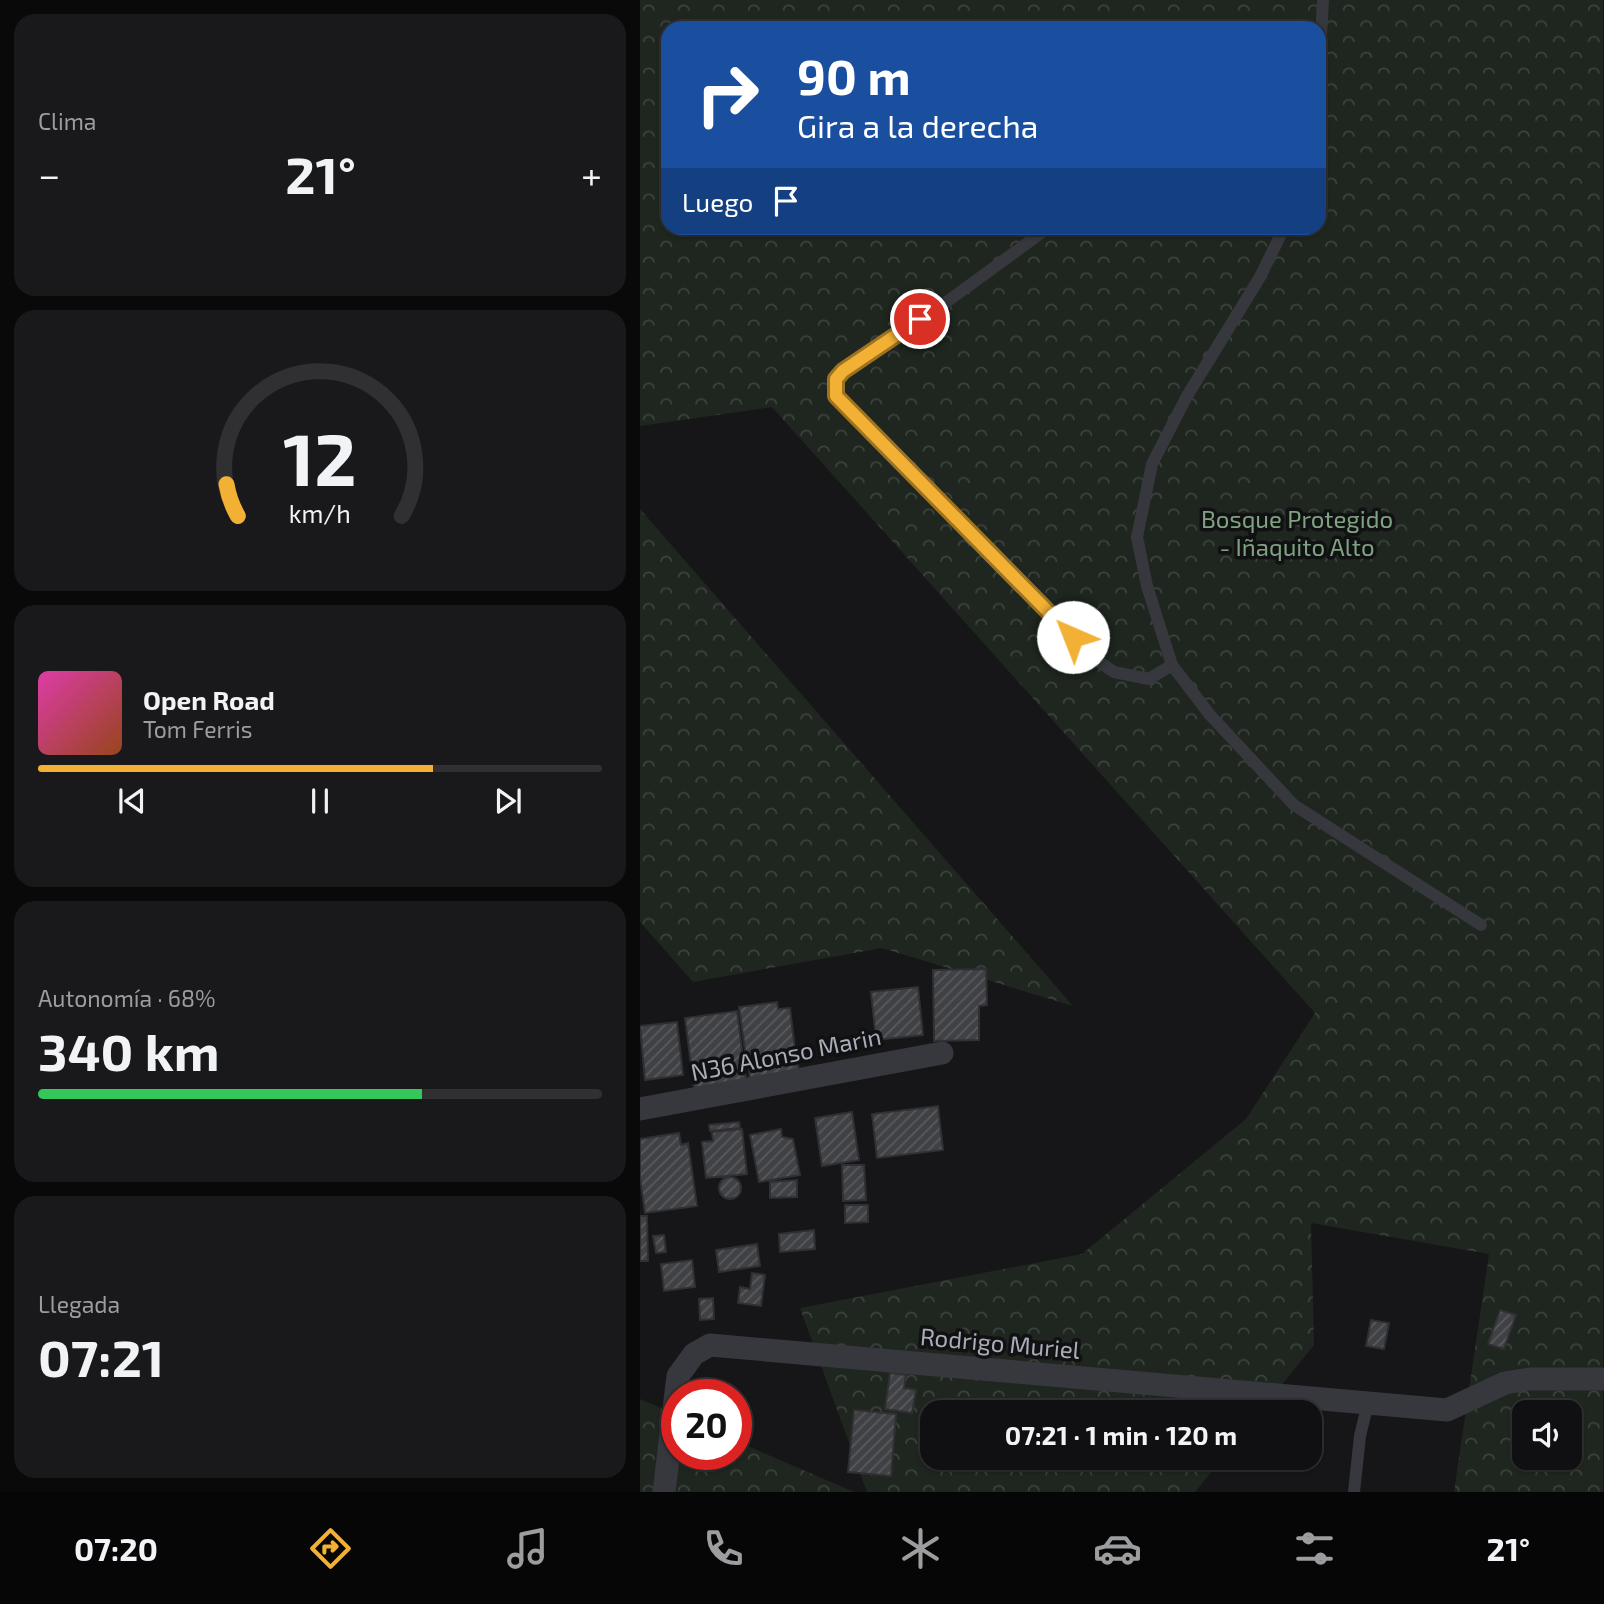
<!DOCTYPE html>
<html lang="es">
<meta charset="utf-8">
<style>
:root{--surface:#101012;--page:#19191b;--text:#f1f3f6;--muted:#9c9d9f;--line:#303032;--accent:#f2b134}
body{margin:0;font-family:"Exo 2",sans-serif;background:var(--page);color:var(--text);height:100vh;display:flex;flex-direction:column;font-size:26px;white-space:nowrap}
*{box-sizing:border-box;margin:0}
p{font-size:23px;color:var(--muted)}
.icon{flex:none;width:38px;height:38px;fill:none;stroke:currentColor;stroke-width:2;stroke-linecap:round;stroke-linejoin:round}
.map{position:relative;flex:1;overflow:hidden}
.sheet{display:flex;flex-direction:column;gap:14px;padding:14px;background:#09090a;width:640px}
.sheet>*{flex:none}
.guide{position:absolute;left:21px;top:21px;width:665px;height:214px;border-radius:21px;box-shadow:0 2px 5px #0004,0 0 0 2px var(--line);background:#1a4fa0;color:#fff;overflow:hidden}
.tools{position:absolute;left:872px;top:1400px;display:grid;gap:14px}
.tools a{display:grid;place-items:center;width:70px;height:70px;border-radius:14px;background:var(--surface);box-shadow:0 2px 5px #0004,0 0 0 2px var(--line);font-size:35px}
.speed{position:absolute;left:21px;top:1379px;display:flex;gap:14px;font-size:35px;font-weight:700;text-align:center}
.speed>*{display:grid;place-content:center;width:91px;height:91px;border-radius:50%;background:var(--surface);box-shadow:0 2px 5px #0004,0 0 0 2px var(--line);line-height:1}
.speed .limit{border:10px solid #d22;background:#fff;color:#111}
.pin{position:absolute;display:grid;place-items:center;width:60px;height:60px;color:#fff;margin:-30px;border:4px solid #fff;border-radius:50%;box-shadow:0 2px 7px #0007}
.me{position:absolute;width:77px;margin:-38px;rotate:316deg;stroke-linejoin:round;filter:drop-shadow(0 0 5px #0008)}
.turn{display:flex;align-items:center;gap:24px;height:147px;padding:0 21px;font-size:32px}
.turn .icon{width:91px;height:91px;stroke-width:2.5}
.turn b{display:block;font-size:49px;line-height:60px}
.then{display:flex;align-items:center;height:66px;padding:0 21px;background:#0003;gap:14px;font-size:26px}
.big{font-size:52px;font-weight:700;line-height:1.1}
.sheet .widget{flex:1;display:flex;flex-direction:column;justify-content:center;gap:10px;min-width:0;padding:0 24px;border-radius:21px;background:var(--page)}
.sheet .dial{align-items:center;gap:0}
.dial svg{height:182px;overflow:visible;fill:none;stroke:var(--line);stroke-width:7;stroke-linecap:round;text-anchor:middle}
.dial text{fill:var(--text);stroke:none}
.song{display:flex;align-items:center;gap:21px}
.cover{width:84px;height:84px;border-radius:10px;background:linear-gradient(135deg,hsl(320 70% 55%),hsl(20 70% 35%))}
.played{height:7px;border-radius:4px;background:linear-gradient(90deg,var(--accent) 70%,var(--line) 70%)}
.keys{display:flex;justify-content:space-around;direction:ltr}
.heat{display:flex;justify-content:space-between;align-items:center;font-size:38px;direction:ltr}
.charge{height:10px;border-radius:5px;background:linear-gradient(90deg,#34c759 68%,var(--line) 0)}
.trip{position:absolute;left:280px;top:1400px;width:402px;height:70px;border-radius:21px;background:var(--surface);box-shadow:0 2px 5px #0004,0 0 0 2px var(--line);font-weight:700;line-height:70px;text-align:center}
.tab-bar{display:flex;height:112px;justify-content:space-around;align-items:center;background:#060607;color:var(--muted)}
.tab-bar .icon{width:49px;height:49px}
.tab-bar .selected{color:var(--accent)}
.tab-bar b{font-size:32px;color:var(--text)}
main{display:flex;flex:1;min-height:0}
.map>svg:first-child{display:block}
.forest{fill:url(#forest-crowns);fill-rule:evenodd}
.building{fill:url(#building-hatch);stroke:#303034;stroke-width:2}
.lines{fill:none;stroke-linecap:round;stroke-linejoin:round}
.lane{stroke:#37383d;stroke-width:12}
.street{stroke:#37383d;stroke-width:23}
.route-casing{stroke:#9d7322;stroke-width:18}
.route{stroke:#f2b134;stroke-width:12}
.labels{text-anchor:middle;stroke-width:7;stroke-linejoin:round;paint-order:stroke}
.park-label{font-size:24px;fill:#7fa381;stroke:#111113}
.street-label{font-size:24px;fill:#a8adb8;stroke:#111113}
</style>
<main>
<section class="sheet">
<div class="widget"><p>Clima</p>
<div class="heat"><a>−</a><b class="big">21°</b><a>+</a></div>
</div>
<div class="widget dial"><svg viewBox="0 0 100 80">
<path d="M14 69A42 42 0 1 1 86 69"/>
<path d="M14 69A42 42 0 0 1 9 55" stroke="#f2b134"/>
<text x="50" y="56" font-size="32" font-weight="700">12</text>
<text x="50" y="72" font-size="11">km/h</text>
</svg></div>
<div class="widget">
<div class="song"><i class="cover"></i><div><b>Open Road</b><p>Tom Ferris</p></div></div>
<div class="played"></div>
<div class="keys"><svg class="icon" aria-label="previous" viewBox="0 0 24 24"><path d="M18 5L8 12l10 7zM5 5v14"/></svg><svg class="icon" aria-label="pause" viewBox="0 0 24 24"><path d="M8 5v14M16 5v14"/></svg><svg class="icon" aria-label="next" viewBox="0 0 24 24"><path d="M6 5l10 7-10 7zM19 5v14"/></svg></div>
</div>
<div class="widget"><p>Autonomía · 68%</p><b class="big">340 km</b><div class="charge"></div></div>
<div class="widget"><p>Llegada</p><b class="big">07:21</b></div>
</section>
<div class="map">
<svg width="964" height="1492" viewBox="0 0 964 1492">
<defs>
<pattern id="forest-crowns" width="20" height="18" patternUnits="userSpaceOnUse" patternTransform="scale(1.75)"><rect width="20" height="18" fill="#1e261f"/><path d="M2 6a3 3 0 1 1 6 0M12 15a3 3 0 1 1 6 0" fill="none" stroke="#3c433d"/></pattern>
<pattern id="building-hatch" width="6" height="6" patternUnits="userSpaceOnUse" patternTransform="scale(1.75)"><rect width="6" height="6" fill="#404145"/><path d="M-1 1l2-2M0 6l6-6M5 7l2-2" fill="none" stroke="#595a5e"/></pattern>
</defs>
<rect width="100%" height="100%" fill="#161618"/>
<path class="forest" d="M0,0H963V1492H814L849,1254L671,1223L674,1345L620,1412H292V1458H583L555,1492H227L160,1308L442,1254L606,1119L675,1013L132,407L0,426ZM28,28H679V228H28ZM884,1412H929V1458H884Z
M0,509L433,1006L242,948L53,982L0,922Z
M0,1399L37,1415V1454H96V1441L214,1492H0Z"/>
<path class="building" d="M346,969L347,1005L339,1006V1040L294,1041L293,970Z
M278,987L283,1035L236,1040L231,992Z
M137,1002L138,1009L150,1008L156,1058L107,1064L99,1007Z
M97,1011L106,1080L54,1088L45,1018Z
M37,1022L43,1075L5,1080L0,1026Z
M158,1063L159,1076L110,1081L109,1068Z
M298,1106L303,1150L237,1158L232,1114Z
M212,1112L219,1160L182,1166L175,1118Z
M99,1122L100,1128L70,1131L69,1125Z
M102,1129L107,1174L66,1178L62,1142L73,1141L72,1132Z
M141,1129L142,1137L153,1139L160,1175L119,1182L110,1135Z
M39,1133L41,1145L48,1143L57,1206L5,1213L0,1177V1139Z
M202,1165H224L226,1200L203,1201Z
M79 1188a11 11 0 1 1 22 0a11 11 0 1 1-22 0Z
M157,1180V1197L130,1198V1182Z
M205,1205H228V1222L205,1223Z
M0,1216H7L8,1261H0Z
M174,1230L175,1249L140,1252L139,1234Z
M24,1235L26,1252L16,1253L13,1236Z
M117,1244L120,1266L79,1272L76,1250Z
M52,1260L55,1287L24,1291L21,1264Z
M112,1273L125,1275L121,1306L98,1303L100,1287L110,1289Z
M73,1298L74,1319L60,1320L59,1299Z
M860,1310L876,1315L864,1349L848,1344Z
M731,1320L749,1323L744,1349L726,1346Z
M250,1373L266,1375L264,1388L276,1390L272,1413L245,1409Z
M214,1410L256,1414L251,1476L208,1472Z"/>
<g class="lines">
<path class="lane" d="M679,72L683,0
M408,228L301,306L203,371C195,380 192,389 199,400L452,657L474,672L509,679L532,665
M644,228L620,277L547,396L512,464L497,537L507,586L532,665L570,715L654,805L841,925
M714,1492L720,1436L728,1403"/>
<path class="street" d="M0,1109L302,1053
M24,1492L38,1376L54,1354L70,1345L807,1410L865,1383L890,1379H964"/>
</g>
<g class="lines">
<defs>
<path id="route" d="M280,319L203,371L196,379V396L433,637"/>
</defs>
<use href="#route" class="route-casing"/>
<use href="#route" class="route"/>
</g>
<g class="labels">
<g class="park-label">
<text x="657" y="528">Bosque Protegido<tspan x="657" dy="28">- Iñaquito Alto</tspan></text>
</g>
<g class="street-label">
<text transform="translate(146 1055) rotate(-11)" y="8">N36 Alonso Marin</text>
<text transform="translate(360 1344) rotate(5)" y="8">Rodrigo Muriel</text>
</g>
</g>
</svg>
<div class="tools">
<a><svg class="icon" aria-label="sound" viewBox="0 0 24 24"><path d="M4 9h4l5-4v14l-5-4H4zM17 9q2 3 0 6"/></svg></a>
</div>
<div class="speed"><div class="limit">20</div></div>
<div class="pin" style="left:280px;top:319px;background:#d93025"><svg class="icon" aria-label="arrive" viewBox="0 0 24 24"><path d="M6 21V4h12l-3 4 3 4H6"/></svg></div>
<svg class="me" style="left:433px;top:637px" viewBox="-20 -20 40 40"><circle r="19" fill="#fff"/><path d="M0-13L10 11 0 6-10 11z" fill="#f2b134"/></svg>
<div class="trip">07:21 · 1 min · 120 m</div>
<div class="guide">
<div class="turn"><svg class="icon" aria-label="right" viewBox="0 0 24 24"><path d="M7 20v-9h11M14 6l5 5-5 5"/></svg><div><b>90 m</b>Gira a la derecha</div></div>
<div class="then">Luego<svg class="icon" aria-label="arrive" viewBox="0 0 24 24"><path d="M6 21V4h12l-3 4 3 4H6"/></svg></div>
</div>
</div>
</main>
<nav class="tab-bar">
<b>07:20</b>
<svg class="icon selected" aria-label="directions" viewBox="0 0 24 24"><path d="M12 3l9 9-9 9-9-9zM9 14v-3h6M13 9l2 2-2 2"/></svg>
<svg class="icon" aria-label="music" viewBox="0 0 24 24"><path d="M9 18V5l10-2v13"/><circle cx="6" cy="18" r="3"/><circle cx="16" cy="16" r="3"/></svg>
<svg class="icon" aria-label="phone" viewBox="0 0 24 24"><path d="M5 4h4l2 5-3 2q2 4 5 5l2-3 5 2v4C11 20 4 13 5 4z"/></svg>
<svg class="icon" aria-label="climate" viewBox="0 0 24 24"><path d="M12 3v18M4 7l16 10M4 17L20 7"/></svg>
<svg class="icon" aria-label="car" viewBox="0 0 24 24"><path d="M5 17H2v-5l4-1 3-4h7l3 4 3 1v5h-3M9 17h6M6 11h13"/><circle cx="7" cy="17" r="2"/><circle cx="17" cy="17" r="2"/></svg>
<svg class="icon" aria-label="filters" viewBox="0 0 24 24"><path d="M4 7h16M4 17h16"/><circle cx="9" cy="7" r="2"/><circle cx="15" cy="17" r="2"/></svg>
<b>21°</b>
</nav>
